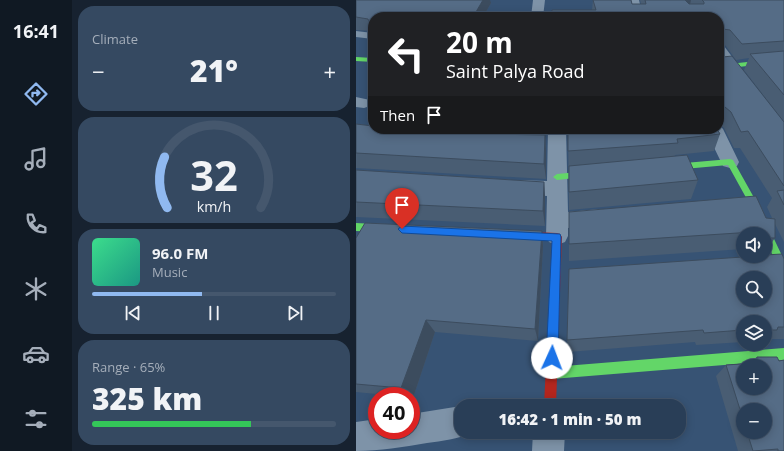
<!DOCTYPE html>
<meta charset="utf-8">
<style>
:root{--surface:#293e57;--page:#354961;--text:#f1f3f6;--muted:#a5aeba;--line:#45576d;--accent:#90b9f0}
body{margin:0;font-family:"Open Sans",sans-serif;background:var(--page);color:var(--text);height:100vh;display:flex;flex-direction:column;font-size:15px;white-space:nowrap}
*{box-sizing:border-box;margin:0}
p{font-size:13px;color:var(--muted)}
.icon{flex:none;width:22px;height:22px;fill:none;stroke:currentColor;stroke-width:2;stroke-linecap:round;stroke-linejoin:round}
.map{position:relative;flex:1;overflow:hidden}
.panel{display:flex;flex-direction:column;gap:6px;padding:6px;background:#172230;width:284px}
.panel>*{flex:none}
.guide{position:absolute;left:12px;top:12px;width:356px;height:122px;border-radius:16px;box-shadow:0 2px 10px #0003,0 0 0 1px var(--line);background:#202124;color:#fff;overflow:hidden}
.buttons{position:absolute;left:380px;top:227px;display:grid;gap:8px}
.buttons a{display:grid;place-items:center;width:36px;height:36px;border-radius:50%;background:var(--surface);box-shadow:0 2px 10px #0003,0 0 0 1px var(--line);font-size:20px}
.speed{position:absolute;left:12px;top:387px;display:flex;gap:8px;font-size:20px;font-weight:700;text-align:center}
.speed>*{display:grid;place-content:center;width:52px;height:52px;border-radius:50%;background:var(--surface);box-shadow:0 2px 10px #0003,0 0 0 1px var(--line);line-height:1}
.speed .limit{border:6px solid #d22;background:#fff;color:#111}
.pin{position:absolute;display:grid;place-items:center;width:34px;height:34px;color:#fff;margin:-41px -17px;border-radius:50% 50% 50% 0;rotate:-45deg;box-shadow:0 0 4px #0007}
.pin .icon{rotate:45deg}
.me{position:absolute;width:44px;margin:-22px;rotate:2deg;stroke-linejoin:round;filter:drop-shadow(0 0 3px #0008)}
.turn{display:flex;align-items:center;gap:14px;height:84px;padding:0 12px;font-size:18px}
.turn .icon{width:52px;height:52px;stroke-width:2.5}
.turn b{display:block;font-size:28px;line-height:34px}
.then{display:flex;align-items:center;height:38px;padding:0 12px;background:#0003;gap:8px;font-size:15px}
.big{font-size:30px;font-weight:800;line-height:1.1}
.panel .tile{flex:1;display:flex;flex-direction:column;justify-content:center;gap:6px;min-width:0;padding:0 14px;border-radius:16px;background:var(--page)}
.panel .dial{align-items:center;gap:0}
.dial svg{height:104px;overflow:visible;fill:none;stroke:var(--line);stroke-width:7;stroke-linecap:round;text-anchor:middle}
.dial text{fill:var(--text);stroke:none}
.song{display:flex;align-items:center;gap:12px}
.cover{width:48px;height:48px;border-radius:6px;background:linear-gradient(135deg,hsl(150 70% 55%),hsl(170 70% 35%))}
.played{height:4px;border-radius:2px;background:linear-gradient(90deg,var(--accent) 45%,var(--line) 45%)}
.keys{display:flex;justify-content:space-around;direction:ltr}
.heat{display:flex;justify-content:space-between;align-items:center;font-size:22px;direction:ltr}
.charge{height:6px;border-radius:3px;background:linear-gradient(90deg,#34c759 65%,var(--line) 0)}
.trip{position:absolute;left:98px;top:399px;width:232px;height:40px;border-radius:16px;background:var(--surface);box-shadow:0 2px 10px #0003,0 0 0 1px var(--line);font-weight:800;line-height:40px;text-align:center}
main{display:flex;flex:1;min-height:0}
.tab-bar{display:flex;flex-direction:column;width:72px;justify-content:space-around;align-items:center;background:#101923;color:var(--muted)}
.tab-bar .icon{width:28px;height:28px}
.tab-bar .selected{color:var(--accent)}
.tab-bar b{font-size:18px;color:var(--text)}
.map>svg:first-child{display:block}
.lines{fill:none;stroke-linecap:round;stroke-linejoin:round}
.lane{fill:#7e93a8;fill-rule:evenodd}
.street{fill:#7e93a8;fill-rule:evenodd}
.fast{fill:#63d668;fill-rule:evenodd}
.jam{fill:#b3261e;fill-rule:evenodd}
.wall{fill:#495d73;fill-rule:evenodd}
.shaded-wall{fill:#3c4c5e}
.building{fill:#556c86;stroke:#3c4c5e;fill-rule:evenodd}
.route{fill:#1a73e8;stroke:#114b97}
</style>
<main>
<nav class="tab-bar">
<b>16:41</b>
<svg class="icon selected" aria-label="directions" viewBox="0 0 24 24"><path d="M12 3l9 9-9 9-9-9zM9 14v-3h6M13 9l2 2-2 2"/></svg>
<svg class="icon" aria-label="music" viewBox="0 0 24 24"><path d="M9 18V5l10-2v13"/><circle cx="6" cy="18" r="3"/><circle cx="16" cy="16" r="3"/></svg>
<svg class="icon" aria-label="phone" viewBox="0 0 24 24"><path d="M5 4h4l2 5-3 2q2 4 5 5l2-3 5 2v4C11 20 4 13 5 4z"/></svg>
<svg class="icon" aria-label="climate" viewBox="0 0 24 24"><path d="M12 3v18M4 7l16 10M4 17L20 7"/></svg>
<svg class="icon" aria-label="car" viewBox="0 0 24 24"><path d="M5 17H2v-5l4-1 3-4h7l3 4 3 1v5h-3M9 17h6M6 11h13"/><circle cx="7" cy="17" r="2"/><circle cx="17" cy="17" r="2"/></svg>
<svg class="icon" aria-label="filters" viewBox="0 0 24 24"><path d="M4 7h16M4 17h16"/><circle cx="9" cy="7" r="2"/><circle cx="15" cy="17" r="2"/></svg>
</nav>
<section class="panel">
<div class="tile"><p>Climate</p>
<div class="heat"><a>−</a><b class="big">21°</b><a>+</a></div>
</div>
<div class="tile dial"><svg viewBox="0 0 100 80">
<path d="M14 69A42 42 0 1 1 86 69"/>
<path d="M14 69A42 42 0 0 1 12 30" stroke="#90b9f0"/>
<text x="50" y="56" font-size="32" font-weight="700">32</text>
<text x="50" y="72" font-size="11">km/h</text>
</svg></div>
<div class="tile">
<div class="song"><i class="cover"></i><div><b>96.0 FM</b><p>Music</p></div></div>
<div class="played"></div>
<div class="keys"><svg class="icon" aria-label="previous" viewBox="0 0 24 24"><path d="M18 5L8 12l10 7zM5 5v14"/></svg><svg class="icon" aria-label="pause" viewBox="0 0 24 24"><path d="M8 5v14M16 5v14"/></svg><svg class="icon" aria-label="next" viewBox="0 0 24 24"><path d="M6 5l10 7-10 7zM19 5v14"/></svg></div>
</div>
<div class="tile"><p>Range · 65%</p><b class="big">325 km</b><div class="charge"></div></div>
</section>
<div class="map">
<svg width="428" height="451" viewBox="0 0 428 451">
<rect width="100%" height="100%" fill="#375374"/>
<g class="lines">
<path class="lane" d="M0,31L17,33V39L0,37Z"/>
<path class="street" d="M177,0H189L187,17H175Z
M271,0H283L287,17H275Z
M363,45L368,46L392,78L394,81L392,84L387,85L382,84L363,58Z
M0,97L14,100L16,103L14,106L8,108L0,107Z
M363,125L367,129L383,162L381,166L374,168L367,166L349,129H363Z
M192,129H210L212,212L244,209L252,211L255,217L252,223L244,225L212,228V236L209,242L201,245L193,242L190,236L191,196L159,194L152,192L149,187L152,182L159,180L191,181Z
M105,406V432H117L116,433C102,439 86,441 71,443C47,447 24,451 0,451V422L21,419V430H55V414Z
M177,432H209L208,451H176Z"/>
<path class="fast" d="M0,57L17,58V62L0,61Z
M428,58V62L363,69V65Z
M374,159L377,160L401,203L428,260V274L425,273L409,239V234H407L393,203L372,165L306,171L302,168L306,165Z
M243,170L246,171L247,173L246,175L201,180L197,177L201,174Z
M0,223L37,225L40,226L42,229L40,232L37,233L0,231Z
M428,348V360L196,379L192,377L190,373L192,369L196,367Z"/>
<path class="jam" d="M157,231L201,233L204,234L206,237L200,406H188L196,240L157,239L154,238L152,235L154,232Z"/>
</g>
<path class="wall" d="M0,0L135,3L127,17H17V31L0,30Z
M237,0H275L276,4H285L284,0H428V122L388,70L393,58L380,60L369,45H368L367,52V57L428,122V242L419,224V238L409,252V234H387V249L213,261V244L410,218H416L411,207L416,198L384,148H378L368,128L363,124V17L236,10Z
M0,124L17,129L132,134L189,135L190,150V179L0,168Z
M212,129H361L364,134L358,151L319,155L318,157L342,180L335,199L213,210Z
M0,170L188,182L189,197V226L0,217Z
M186,231L187,246L182,341L79,332L57,398L55,397V396H41L0,392V238Z
M428,259V339H411L409,341V322H387V342L340,345L339,342L212,352L211,340Z
M401,357L423,361L428,451H382L360,376L370,365L393,363ZM387,410L409,432H387Z"/>
<path class="shaded-wall" d="M127,0H134L135,3L127,17H117Z
M328,0H335L333,9Z
M189,135L190,150V179L188,164Z
M188,182L189,197V226L187,211Z
M186,231L187,246L182,341L179,329Z
M70,320L79,332L57,398L45,388Z"/>
<path class="building" d="M0,0H127L117,17H17V22H13L12,19L0,17Z
M237,0H275L276,4H290L289,0H329L333,4H348V2L346,0H428V41L386,44L374,30L367,29L366,43L369,46L366,48L367,57L376,56L428,122V186L392,131L385,132L375,112L369,107L368,111L363,112V17H196V10H240Z
M428,51V95L394,54Z
M0,124L17,126V129H54L131,131L130,134L189,135L188,164L0,153Z
M213,129H361L364,134L321,139L322,143L212,151V134H214Z
M331,155L342,180L213,192V166Z
M0,170L188,182L187,211L0,202Z
M428,190V205L421,191Z
M400,196L410,218L419,219V238H409V234H398L397,232L213,244V212Z
M9,223L186,231L179,329L70,320L45,388L0,384V238Z
M426,254L428,259V327H422L421,330H409V322H387V330L348,333L347,330L211,340L213,269L401,256H409V255ZM387,278H409V300H387Z
M401,357H421L423,361L428,360V451H422V449L397,451L391,432H409V410H387V419L370,365L400,363ZM387,366H409V388H387Z"/>
<path class="route" d="M46,226L204,234L205,237L202,358L200,363L196,364L192,363L190,358L196,241L46,233L42,229Z"/>
</svg>
<div class="buttons">
<a><svg class="icon" aria-label="sound" viewBox="0 0 24 24"><path d="M4 9h4l5-4v14l-5-4H4zM17 9q2 3 0 6"/></svg></a>
<a><svg class="icon" aria-label="search" viewBox="0 0 24 24"><circle cx="10" cy="10" r="6"/><path d="M15 15l6 6"/></svg></a>
<a><svg class="icon" aria-label="layers" viewBox="0 0 24 24"><path d="M12 4l9 5-9 5-9-5zM3 14l9 5 9-5"/></svg></a>
<a>+</a>
<a>−</a>
</div>
<div class="speed"><div class="limit">40</div></div>
<div class="pin" style="left:46px;top:229px;background:#d93025"><svg class="icon" aria-label="arrive" viewBox="0 0 24 24"><path d="M6 21V4h12l-3 4 3 4H6"/></svg></div>
<svg class="me" style="left:196px;top:358px" viewBox="-20 -20 40 40"><circle r="19" fill="#fff"/><path d="M0-13L10 11 0 6-10 11z" fill="#1a73e8"/></svg>
<div class="trip">16:42 · 1 min · 50 m</div>
<div class="guide">
<div class="turn"><svg class="icon" aria-label="left" viewBox="0 0 24 24"><path d="M17 20v-9H6M10 6l-5 5 5 5"/></svg><div><b>20 m</b>Saint Palya Road</div></div>
<div class="then">Then<svg class="icon" aria-label="arrive" viewBox="0 0 24 24"><path d="M6 21V4h12l-3 4 3 4H6"/></svg></div>
</div>
</div>
</main>
